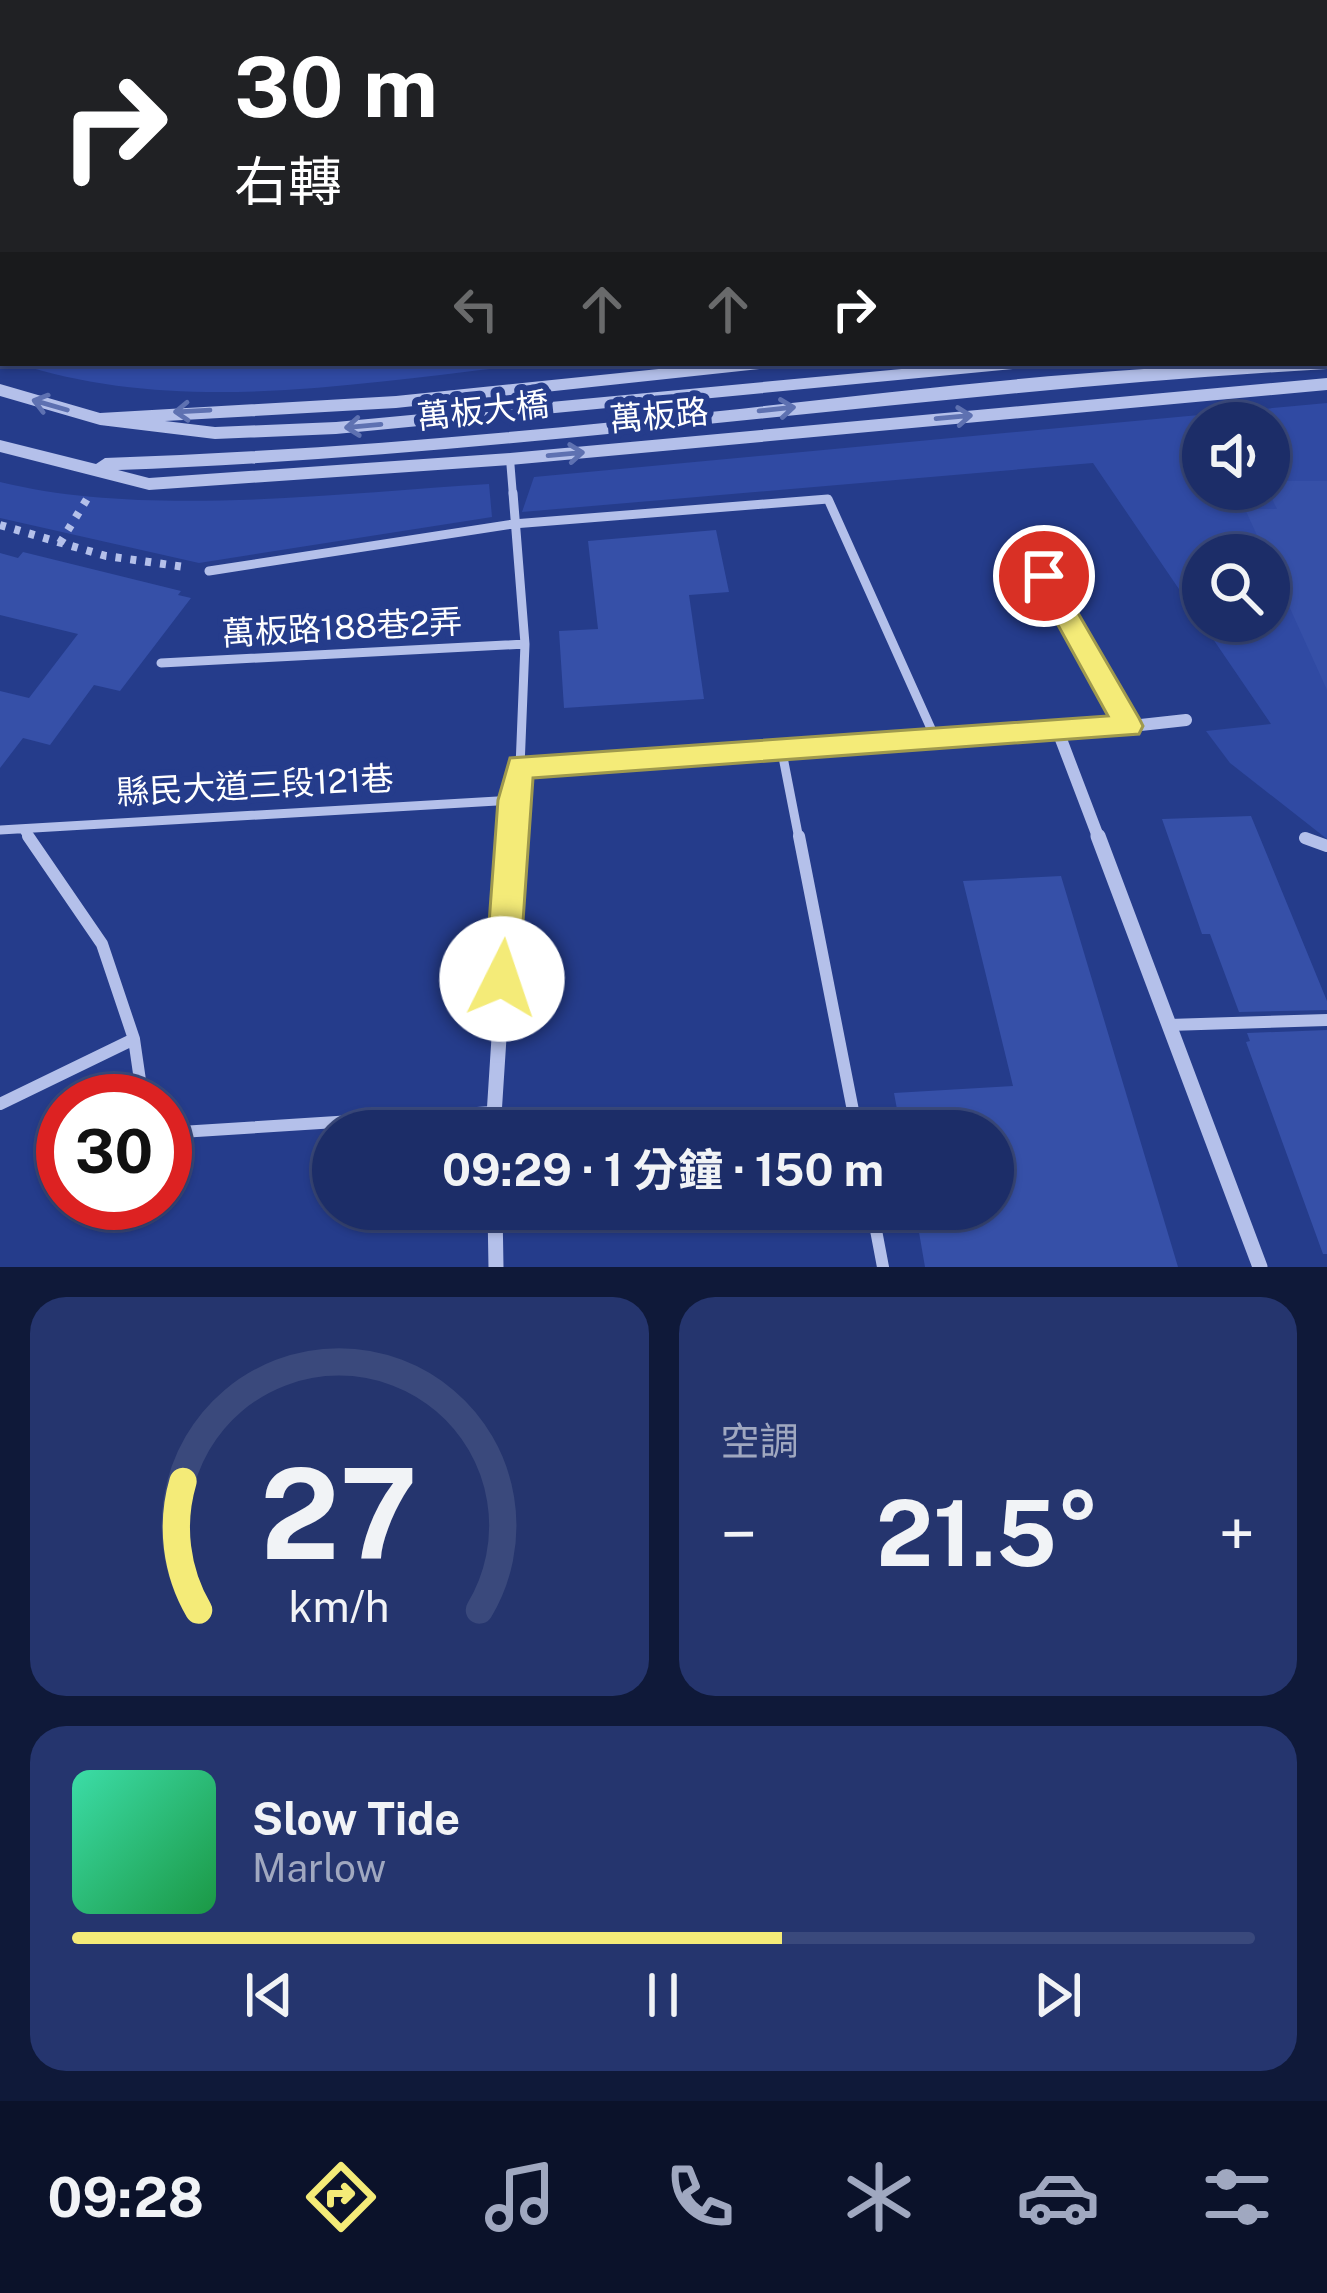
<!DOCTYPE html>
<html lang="zh-TW">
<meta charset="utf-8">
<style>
:root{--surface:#1c2d68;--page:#25356e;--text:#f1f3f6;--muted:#a0a8c0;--line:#3a497c;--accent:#f4eb78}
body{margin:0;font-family:"Public Sans","Noto Sans TC",sans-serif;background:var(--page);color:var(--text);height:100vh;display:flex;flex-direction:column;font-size:45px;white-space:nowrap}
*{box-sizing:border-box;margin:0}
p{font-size:39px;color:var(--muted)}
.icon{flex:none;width:66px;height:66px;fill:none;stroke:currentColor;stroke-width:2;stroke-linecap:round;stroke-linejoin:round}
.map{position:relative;height:1267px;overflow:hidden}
.panel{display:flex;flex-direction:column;gap:30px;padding:30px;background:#0f1939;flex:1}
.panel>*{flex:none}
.guide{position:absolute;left:0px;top:0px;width:1329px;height:366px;box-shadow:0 3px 9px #0004,0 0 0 3px var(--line);background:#202124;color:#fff;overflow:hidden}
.fabs{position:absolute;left:1182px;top:402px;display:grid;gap:24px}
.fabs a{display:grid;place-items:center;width:108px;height:108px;border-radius:50%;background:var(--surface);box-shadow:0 3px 9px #0004,0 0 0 3px var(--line);font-size:60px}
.speed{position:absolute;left:36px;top:1074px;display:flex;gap:24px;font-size:60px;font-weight:700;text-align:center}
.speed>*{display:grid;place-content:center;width:156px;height:156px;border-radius:50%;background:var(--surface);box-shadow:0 3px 9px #0004,0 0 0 3px var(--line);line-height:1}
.speed .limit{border:18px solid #d22;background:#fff;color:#111}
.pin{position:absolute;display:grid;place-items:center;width:102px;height:102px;color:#fff;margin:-51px;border:6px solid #fff;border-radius:50%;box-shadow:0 3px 12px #0007}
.me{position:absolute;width:132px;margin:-66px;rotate:4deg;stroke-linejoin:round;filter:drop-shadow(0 0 9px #0008)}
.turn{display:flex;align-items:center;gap:42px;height:252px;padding:0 36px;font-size:54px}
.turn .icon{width:156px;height:156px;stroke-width:2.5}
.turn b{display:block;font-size:84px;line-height:102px}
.lanes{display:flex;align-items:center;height:114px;padding:0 36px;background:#0003;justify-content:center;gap:60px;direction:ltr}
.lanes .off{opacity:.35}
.big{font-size:90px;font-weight:700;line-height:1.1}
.panel .tile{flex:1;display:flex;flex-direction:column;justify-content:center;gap:18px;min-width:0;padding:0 42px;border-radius:36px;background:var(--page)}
.panel .dial{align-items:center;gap:0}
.dial svg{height:312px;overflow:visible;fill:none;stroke:var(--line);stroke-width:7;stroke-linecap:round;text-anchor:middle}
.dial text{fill:var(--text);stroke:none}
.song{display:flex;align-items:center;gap:36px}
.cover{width:144px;height:144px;border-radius:18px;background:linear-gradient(135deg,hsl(160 70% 55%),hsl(140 70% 35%))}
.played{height:12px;border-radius:6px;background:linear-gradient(90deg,var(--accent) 60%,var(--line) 60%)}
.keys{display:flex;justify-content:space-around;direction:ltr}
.heat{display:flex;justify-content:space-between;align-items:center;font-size:66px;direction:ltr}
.panel .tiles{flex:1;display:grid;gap:30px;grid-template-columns:1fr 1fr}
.tile:last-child{grid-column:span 2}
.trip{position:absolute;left:312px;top:1110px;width:702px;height:120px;border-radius:60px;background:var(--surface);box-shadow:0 3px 9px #0004,0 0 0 3px var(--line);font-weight:700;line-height:120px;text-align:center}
.menu{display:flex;height:192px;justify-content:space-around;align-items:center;background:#0b122a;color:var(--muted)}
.menu .icon{width:84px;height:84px}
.menu .on{color:var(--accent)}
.menu b{font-size:54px;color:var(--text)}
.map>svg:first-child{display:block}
.green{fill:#304aa3;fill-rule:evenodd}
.building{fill:#3650a8}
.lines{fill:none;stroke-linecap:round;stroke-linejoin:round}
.path{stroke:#b4c0ea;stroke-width:8;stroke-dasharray:6 9;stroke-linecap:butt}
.service-far3{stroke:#b4c0ea;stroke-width:6}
.service-far2{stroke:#b4c0ea;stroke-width:8}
.service-far1{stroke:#b4c0ea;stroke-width:9}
.service{stroke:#b4c0ea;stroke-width:12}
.minor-far2{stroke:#b4c0ea;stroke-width:8}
.minor-far1{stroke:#b4c0ea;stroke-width:12}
.minor{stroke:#b4c0ea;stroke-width:15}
.tertiary{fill:#b4c0ea;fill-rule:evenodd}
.oneway{stroke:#5e71b1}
.route{fill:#f4eb78;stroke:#9f994e;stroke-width:3}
.labels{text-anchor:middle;stroke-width:12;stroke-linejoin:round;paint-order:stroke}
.street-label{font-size:33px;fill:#fff;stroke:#253c8b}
</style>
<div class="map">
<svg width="1327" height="1267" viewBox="0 0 1327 1267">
<rect width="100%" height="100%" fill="#253c8b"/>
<path class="green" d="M16,363H547C372,380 187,419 16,363Z
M1327,403V839L1230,763L1206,731L1271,724L1093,463L522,512L534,477ZM1203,423H1269V489H1203ZM1203,555H1269V621H1203Z
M0,482C146,518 338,493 489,484L492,517L199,563L0,518Z"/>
<path class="building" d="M1269,481H1327V690L1245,509H1277L1267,489Z
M716,530L729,592L689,595L704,699L564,708L559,631L598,629L588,541Z
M23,552L181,591L178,595L191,598L120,691L94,685L50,745L23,738L0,768V691L29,698L78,634L0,615V553L18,558Z
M1251,816L1327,1001V1010L1239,1012L1210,934H1202L1162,819Z
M1061,876L1178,1267H925L915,1209H993V1131H901L894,1093L1013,1086L963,881Z
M1327,1030V1254H1323L1246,1042L1250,1041L1247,1033Z"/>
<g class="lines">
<path class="path" d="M0,525L106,556L185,567
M60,543L90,494"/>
<path class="service-far3" d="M0,1L6,3"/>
<path class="service-far2" d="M510,459L513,496"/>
<path class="service-far1" d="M513,493L525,644L520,767
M1023,539L1128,726
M209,571L513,524L828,499L937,742
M161,663L525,644
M782,752L799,839
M23,829L30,839
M0,830L514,800"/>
<path class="service" d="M28,836L102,944L134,1039
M799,836L857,1131
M1305,838L1327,846
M1169,1025L1327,1020
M0,1104L134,1039L143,1101
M165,1133L493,1112
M872,1209L883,1267"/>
<path class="minor-far2" d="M1144,0L1175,3
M209,3L227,0"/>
<path class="minor-far1" d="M1059,734L1099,839
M511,839L520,767L1059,734L1186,720"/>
<path class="minor" d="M1098,836L1260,1267
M493,1131L512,836
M495,1209L496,1267"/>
<path class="tertiary" d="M1248,0H1260L1261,3H1249Z
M1294,0H1306L1307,3H1295Z
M1326,64H1327V75H1326Z
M1326,179H1327V190H1326Z
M1326,308H1327V318H1326Z
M1326,335H1327V345H1326Z
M1327,359V369C923,392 523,455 118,470L149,478L510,453L1327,378V390L510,465L149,490L0,452V440L96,464L105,458C311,451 515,433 720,411C921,389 1123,363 1326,363Z
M717,363H778L769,368L396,408L165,421L215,427L336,422L966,363H1032L1023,368L336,434L215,439L100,425L0,396V384L100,413L396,396Z"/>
</g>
<defs><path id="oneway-shaft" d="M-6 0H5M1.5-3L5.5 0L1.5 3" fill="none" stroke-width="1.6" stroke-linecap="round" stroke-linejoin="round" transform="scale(3)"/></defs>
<g class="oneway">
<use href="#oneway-shaft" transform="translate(50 405) rotate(-164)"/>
<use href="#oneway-shaft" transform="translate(777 409) rotate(-6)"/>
<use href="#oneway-shaft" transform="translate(192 411) rotate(177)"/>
<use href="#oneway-shaft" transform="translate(954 417) rotate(-5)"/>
<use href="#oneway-shaft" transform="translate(363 426) rotate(175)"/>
<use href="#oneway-shaft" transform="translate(566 454) rotate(-5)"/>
</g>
<path class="route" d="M1044,567L1053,570L1139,718L1143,726L1139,734L533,778L519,979L514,990L502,994L490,990L485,979L498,800L510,758L1108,716L1031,576Z"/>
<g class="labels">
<g class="street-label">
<text transform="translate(483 410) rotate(-6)" y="12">萬板大橋</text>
<text transform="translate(659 415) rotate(-5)" y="12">萬板路</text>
<text transform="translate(342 627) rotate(-3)" y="12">萬板路188巷2弄</text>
<text transform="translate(255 785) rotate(-3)" y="12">縣民大道三段121巷</text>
</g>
</g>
</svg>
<div class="fabs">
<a><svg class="icon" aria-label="sound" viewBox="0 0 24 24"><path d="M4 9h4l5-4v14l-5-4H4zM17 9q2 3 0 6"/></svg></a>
<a><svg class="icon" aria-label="search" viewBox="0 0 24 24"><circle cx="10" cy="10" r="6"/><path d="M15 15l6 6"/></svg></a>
</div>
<div class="speed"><div class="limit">30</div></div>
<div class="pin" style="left:1044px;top:576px;background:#d93025"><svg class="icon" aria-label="arrive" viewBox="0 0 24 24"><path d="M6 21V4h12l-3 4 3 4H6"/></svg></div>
<svg class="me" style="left:502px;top:979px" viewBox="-20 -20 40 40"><circle r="19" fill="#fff"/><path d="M0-13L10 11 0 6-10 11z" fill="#f4eb78"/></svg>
<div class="trip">09:29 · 1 分鐘 · 150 m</div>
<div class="guide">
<div class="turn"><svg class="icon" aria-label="right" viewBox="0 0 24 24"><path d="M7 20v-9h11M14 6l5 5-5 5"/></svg><div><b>30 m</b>右轉</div></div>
<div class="lanes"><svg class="icon off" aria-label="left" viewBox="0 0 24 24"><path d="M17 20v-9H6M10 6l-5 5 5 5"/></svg><svg class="icon off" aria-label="ahead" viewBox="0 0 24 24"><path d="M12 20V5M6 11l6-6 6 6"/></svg><svg class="icon off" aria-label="ahead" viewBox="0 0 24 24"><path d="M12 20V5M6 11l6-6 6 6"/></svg><svg class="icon" aria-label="right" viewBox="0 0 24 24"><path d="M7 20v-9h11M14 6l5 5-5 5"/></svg></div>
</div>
</div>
<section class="panel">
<div class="tiles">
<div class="tile dial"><svg viewBox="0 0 100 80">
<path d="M14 69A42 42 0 1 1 86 69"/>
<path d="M14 69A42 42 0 0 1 10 36" stroke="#f4eb78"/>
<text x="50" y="56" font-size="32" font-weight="700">27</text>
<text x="50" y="72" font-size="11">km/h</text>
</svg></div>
<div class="tile"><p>空調</p>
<div class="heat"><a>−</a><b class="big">21.5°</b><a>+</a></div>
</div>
<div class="tile">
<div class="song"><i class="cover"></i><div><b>Slow Tide</b><p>Marlow</p></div></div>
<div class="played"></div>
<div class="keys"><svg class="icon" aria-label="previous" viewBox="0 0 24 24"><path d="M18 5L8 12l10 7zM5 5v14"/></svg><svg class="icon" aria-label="pause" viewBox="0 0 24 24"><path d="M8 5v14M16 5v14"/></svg><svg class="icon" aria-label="next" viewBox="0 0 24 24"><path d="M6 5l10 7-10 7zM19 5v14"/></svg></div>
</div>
</div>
</section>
<nav class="menu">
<b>09:28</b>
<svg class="icon on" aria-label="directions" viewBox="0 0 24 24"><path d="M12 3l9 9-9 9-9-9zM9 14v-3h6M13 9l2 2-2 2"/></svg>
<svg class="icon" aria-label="music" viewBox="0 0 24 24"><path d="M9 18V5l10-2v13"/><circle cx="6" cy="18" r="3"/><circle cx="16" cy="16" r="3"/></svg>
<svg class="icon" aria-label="phone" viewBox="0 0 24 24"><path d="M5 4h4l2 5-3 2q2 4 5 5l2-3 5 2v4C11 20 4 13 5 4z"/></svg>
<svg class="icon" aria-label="climate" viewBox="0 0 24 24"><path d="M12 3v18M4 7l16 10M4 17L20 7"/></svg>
<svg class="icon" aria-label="car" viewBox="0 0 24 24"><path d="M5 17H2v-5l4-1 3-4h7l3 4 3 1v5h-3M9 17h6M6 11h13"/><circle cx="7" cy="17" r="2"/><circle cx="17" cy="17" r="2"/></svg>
<svg class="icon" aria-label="filters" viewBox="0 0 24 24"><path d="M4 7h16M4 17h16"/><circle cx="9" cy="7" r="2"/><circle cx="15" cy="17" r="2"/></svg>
</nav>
